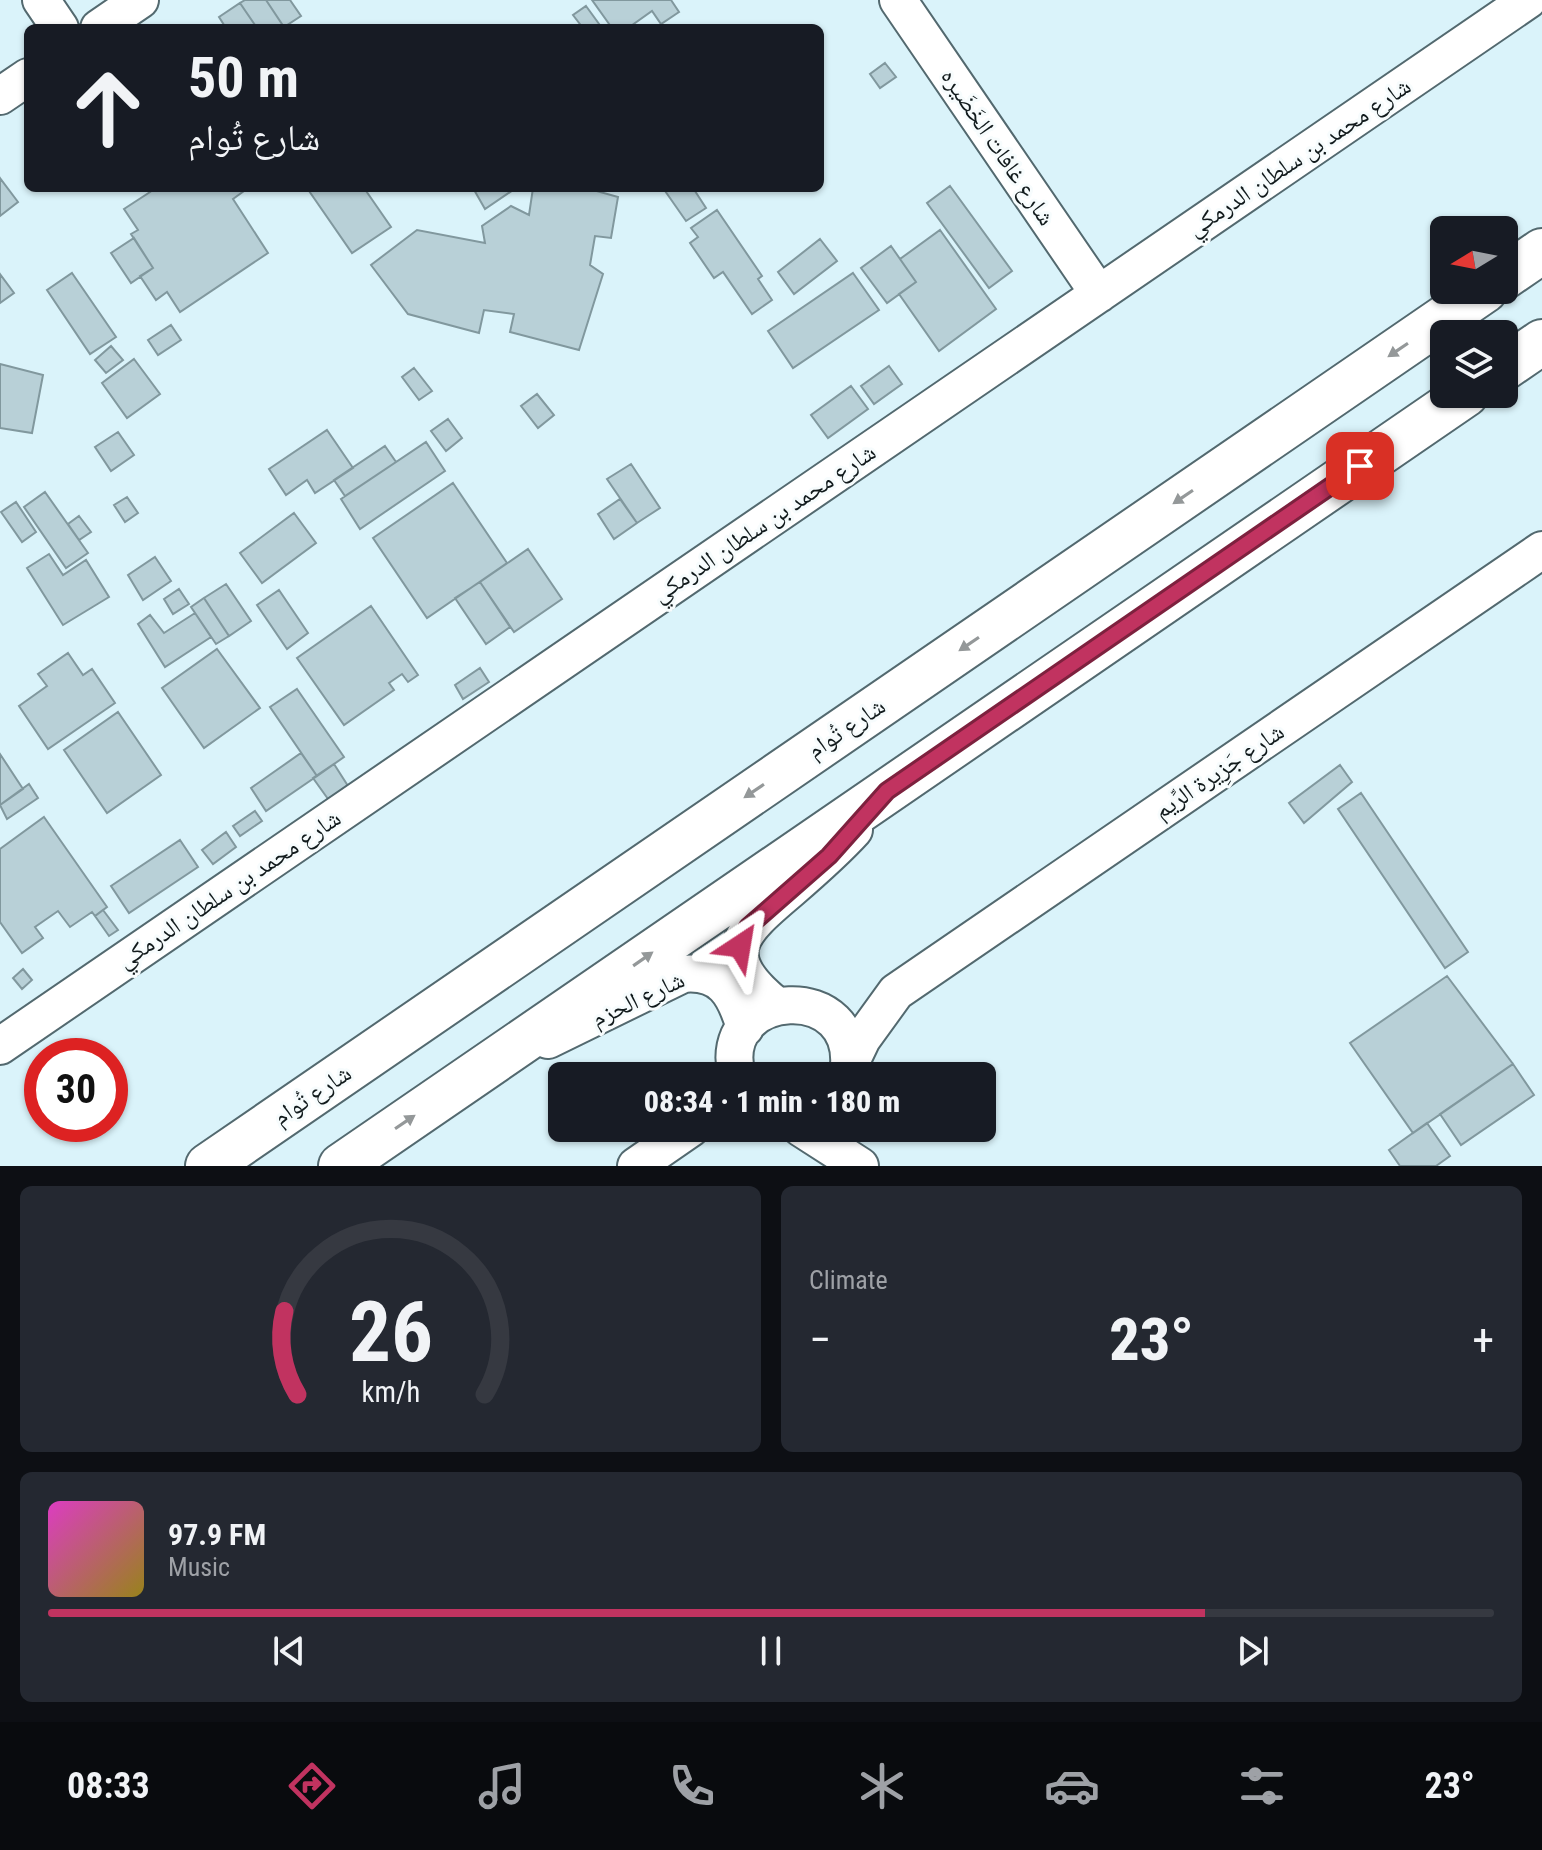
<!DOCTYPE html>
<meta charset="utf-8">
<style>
:root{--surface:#171b24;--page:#242831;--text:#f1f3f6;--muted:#9ea1a6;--line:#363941;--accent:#c13360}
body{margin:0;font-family:"Roboto Condensed","Noto Naskh Arabic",sans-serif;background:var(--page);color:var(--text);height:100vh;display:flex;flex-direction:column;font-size:30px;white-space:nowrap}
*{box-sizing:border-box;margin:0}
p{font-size:26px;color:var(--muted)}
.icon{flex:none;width:44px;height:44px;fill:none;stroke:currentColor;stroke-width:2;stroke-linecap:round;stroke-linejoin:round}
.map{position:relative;height:1166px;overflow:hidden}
.details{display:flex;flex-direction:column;gap:20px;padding:20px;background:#0d0f14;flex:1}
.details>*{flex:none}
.hud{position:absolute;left:24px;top:24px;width:800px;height:168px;border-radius:12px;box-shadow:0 2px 6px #0004;background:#171b24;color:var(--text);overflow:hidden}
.needle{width:52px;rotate:260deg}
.controls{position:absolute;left:1430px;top:216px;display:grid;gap:16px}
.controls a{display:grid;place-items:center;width:88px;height:88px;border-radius:12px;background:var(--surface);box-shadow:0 2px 6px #0004;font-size:40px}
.speed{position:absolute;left:24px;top:1038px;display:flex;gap:16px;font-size:40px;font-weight:700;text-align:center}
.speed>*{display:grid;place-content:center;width:104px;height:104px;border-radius:50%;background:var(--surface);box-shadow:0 2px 6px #0004;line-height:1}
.speed .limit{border:12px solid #d22;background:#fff;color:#111}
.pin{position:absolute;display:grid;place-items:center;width:68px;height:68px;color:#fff;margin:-34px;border-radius:16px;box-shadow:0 4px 12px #0006}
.me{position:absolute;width:88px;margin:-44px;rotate:33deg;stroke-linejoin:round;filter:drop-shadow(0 0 6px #0008)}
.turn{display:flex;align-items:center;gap:28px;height:168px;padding:0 32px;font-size:36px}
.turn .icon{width:104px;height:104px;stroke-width:2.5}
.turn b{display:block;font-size:56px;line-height:68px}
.big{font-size:60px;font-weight:800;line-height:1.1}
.details .widget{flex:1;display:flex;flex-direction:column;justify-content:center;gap:12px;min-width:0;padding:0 28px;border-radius:12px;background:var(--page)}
.details .dial{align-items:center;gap:0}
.dial svg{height:208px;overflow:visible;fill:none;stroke:var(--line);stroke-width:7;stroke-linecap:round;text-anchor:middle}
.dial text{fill:var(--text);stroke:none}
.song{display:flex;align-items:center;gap:24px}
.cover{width:96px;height:96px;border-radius:12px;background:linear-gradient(135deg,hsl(310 70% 55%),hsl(50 70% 35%))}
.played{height:8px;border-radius:4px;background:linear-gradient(90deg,var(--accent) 80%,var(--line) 80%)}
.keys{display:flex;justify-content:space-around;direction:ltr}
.heat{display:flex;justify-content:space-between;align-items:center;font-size:44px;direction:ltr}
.details .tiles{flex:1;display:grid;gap:20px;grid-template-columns:1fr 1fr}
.widget:last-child{grid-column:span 2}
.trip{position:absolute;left:548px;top:1062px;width:448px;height:80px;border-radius:12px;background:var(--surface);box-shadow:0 2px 6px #0004;font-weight:800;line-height:80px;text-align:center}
.dock{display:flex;height:128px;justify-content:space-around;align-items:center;background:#090b0e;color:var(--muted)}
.dock .icon{width:56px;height:56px}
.dock .active{color:var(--accent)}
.dock b{font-size:36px;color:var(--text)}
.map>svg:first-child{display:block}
.building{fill:#b8d0d7;stroke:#81989e;stroke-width:2}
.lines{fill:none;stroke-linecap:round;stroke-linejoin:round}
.minor-casing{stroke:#53696f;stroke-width:40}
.major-casing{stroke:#53696f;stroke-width:48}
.minor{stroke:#fff;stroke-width:36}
.major{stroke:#fff;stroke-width:44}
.oneway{fill:#949899}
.route-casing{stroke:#7d213e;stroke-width:20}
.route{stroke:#c13360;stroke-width:14}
.labels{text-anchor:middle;stroke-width:6;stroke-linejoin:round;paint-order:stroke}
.street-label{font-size:24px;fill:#111a1c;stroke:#f7fcfd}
</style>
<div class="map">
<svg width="1542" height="1166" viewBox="0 0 1542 1166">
<rect width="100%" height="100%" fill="#daf3fa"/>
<path class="building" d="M245,0H266L284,27L257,28L240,3Z
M266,0H290L301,16L284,27Z
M592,0H671L679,12L661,24L652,11L628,28H612Z
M240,3L257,28H226L219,17Z
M586,6L602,28H583L573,15Z
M885,63L896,77L880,88L870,74Z
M0,178L18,202L0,216Z
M950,186L1012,271L989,288L927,203Z
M147,188H242L244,191L233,199L268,253L180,312L167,292L156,300L140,276L153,268L131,234L138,230L124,209L150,192Z
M307,188H364L391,227L352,253Z
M473,188H516L485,209Z
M533,188H586L618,197L611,238L595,236L590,265L603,274L579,350L510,332L514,314L484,310L479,333L408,314L371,265L417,230L485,243L482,226L511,206L529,215Z
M663,188H693L706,208L686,221Z
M717,210L762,276L758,279L772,300L752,314L723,272L714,278L690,243L698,237L691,228Z
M940,230L996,309L939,351L899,294L916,282L900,259Z
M134,238L153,268L131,283L111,253Z
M820,239L837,261L794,294L778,272Z
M891,246L916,282L887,303L861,268Z
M72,273L116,337L90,354L47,290Z
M853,273L879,310L793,368L768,331Z
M0,274L14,293L0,303Z
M171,325L181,340L158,355L148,340Z
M111,346L123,360L106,373L95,360Z
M134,359L160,394L127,418L102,383Z
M0,364L43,375L32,433L0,428Z
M889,366L902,384L874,404L861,386Z
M414,368L432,391L419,400L402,377Z
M851,386L868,409L828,438L811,415Z
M537,394L554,415L538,428L521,406Z
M448,419L462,438L446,451L431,431Z
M327,430L353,468L315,493L307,480L286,495L269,469Z
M118,432L134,455L111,471L95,447Z
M426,442L445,471L360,529L341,499Z
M385,446L396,462L345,496L334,480Z
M631,464L660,508L637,523L607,479Z
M453,483L507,563L427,618L373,538Z
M45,492L88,553L66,568L24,507Z
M127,497L138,513L125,522L114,505Z
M620,499L637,523L614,539L598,514Z
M16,502L36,532L22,542L1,512Z
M294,513L316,543L262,583L240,553Z
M79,516L91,532L79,540L68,524Z
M528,549L562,599L514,632L480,582Z
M49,554L63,575L86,560L109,597L63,625L27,568Z
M155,557L171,581L143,600L128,575Z
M480,582L510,627L486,644L455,598Z
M226,584L251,621L229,636L204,598Z
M179,589L189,604L173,614L164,599Z
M279,590L308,633L287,649L257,605Z
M204,598L229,636L216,644L191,607Z
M371,606L418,675L408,682L402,674L389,683L394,690L344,725L297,658Z
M195,613L211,637L165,667L138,624L150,615L164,633Z
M217,649L260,708L204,748L162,688Z
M68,653L83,675L92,669L115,703L48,749L19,706L47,686L38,674Z
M480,668L489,682L463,699L455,685Z
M297,689L344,757L317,776L270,707Z
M118,712L161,775L107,813L64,750Z
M301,753L317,776L266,811L251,788Z
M0,754L23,789L0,805Z
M334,764L348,786L328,799L313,778Z
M1340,765L1352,782L1304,823L1289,803Z
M29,784L38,798L7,819L0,805Z
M1361,793L1468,952L1445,968L1338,809Z
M255,811L262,821L240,836L233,826Z
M44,817L107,907L95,916L92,912L70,927L58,911L35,927L43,938L22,953L0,922V849Z
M226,832L236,847L213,864L202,850Z
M180,840L198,867L129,913L111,886Z
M103,910L118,930L109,936L95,916Z
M23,969L32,980L22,989L13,978Z
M1447,976L1513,1064L1413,1133L1350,1043Z
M1513,1064L1534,1095L1461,1145L1440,1114Z
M1427,1123L1450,1156L1436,1166H1400L1389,1150Z"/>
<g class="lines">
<defs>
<path id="minor" d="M41,0L60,28
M898,0L1099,294
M99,28L140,0
M0,96L28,77
M777,1006C714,955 739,933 790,890C812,871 834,852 854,830
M548,1040L683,974C722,970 735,994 745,1028
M0,1046L1528,0
M850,1064L862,1039L896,992L1542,550
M737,1076C713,987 864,977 848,1074
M801,1128L860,1166
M636,1166L691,1128"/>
<path id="major" d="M1504,277L1542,251
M1504,368L1542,342
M208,1166L1485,290
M341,1166L1466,394"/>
</defs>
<use href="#minor" class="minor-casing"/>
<use href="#major" class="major-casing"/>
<use href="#minor" class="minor"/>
<use href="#major" class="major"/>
</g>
<defs><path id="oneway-solid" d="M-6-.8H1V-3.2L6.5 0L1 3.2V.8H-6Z" transform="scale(2)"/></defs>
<g class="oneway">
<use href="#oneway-solid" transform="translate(1398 350) rotate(146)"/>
<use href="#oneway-solid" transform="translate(1183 497) rotate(146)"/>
<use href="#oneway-solid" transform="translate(969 644) rotate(146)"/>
<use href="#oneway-solid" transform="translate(754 791) rotate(146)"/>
<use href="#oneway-solid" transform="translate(643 959) rotate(-35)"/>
<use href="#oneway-solid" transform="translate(405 1122) rotate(-34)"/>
</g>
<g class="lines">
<defs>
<path id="route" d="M740,946L748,927L829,856L887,791L1360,466"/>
</defs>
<use href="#route" class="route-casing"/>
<use href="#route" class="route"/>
</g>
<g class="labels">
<g class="street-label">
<text transform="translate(998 147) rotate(56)" y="8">شارع غافات الخَضَيره</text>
<text transform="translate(1299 157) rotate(-34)" y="8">شارع محمد بن سلطان الدرمكي</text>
<text transform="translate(764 523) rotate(-34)" y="8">شارع محمد بن سلطان الدرمكي</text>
<text transform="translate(846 728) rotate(-34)" y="8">شارع تُوام</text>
<text transform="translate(1219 771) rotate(-34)" y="8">شارع جَزِيرة الرِّيم</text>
<text transform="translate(229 889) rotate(-34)" y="8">شارع محمد بن سلطان الدرمكي</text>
<text transform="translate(638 999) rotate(-25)" y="8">شارع الحزم</text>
<text transform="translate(312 1095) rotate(-34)" y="8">شارع تُوام</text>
</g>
</g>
</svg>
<div class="controls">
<a><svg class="needle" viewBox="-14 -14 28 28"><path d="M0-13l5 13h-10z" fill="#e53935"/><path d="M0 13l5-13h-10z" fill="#9ea1a6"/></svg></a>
<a><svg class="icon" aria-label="layers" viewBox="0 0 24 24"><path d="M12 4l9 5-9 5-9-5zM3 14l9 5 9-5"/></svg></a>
</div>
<div class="speed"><div class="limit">30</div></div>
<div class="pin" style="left:1360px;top:466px;background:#d93025"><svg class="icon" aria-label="arrive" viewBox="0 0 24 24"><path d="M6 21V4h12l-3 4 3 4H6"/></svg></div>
<svg class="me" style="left:740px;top:946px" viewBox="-20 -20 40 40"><path d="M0-17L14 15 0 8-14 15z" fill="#c13360" stroke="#fff" stroke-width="4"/></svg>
<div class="trip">08:34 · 1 min · 180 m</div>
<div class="hud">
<div class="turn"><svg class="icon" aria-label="ahead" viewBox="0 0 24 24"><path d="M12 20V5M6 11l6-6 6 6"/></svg><div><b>50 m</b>شارع تُوام</div></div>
</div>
</div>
<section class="details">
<div class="tiles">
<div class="widget dial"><svg viewBox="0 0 100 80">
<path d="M14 69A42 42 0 1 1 86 69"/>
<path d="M14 69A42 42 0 0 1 9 37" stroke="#c13360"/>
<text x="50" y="56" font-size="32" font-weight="700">26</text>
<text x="50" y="72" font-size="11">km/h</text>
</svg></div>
<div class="widget"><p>Climate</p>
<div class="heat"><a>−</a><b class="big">23°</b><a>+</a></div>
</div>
<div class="widget">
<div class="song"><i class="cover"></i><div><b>97.9 FM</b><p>Music</p></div></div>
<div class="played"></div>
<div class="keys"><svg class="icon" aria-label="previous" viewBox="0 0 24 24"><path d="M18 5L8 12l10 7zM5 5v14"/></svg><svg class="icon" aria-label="pause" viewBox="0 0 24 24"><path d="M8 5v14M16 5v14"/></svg><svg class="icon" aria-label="next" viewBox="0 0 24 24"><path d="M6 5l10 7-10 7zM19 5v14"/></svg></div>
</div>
</div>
</section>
<nav class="dock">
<b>08:33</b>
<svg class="icon active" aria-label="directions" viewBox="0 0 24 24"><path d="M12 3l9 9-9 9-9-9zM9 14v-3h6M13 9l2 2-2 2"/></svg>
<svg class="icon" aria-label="music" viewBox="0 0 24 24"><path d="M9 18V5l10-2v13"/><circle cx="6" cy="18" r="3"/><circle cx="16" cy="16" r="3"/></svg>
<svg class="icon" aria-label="phone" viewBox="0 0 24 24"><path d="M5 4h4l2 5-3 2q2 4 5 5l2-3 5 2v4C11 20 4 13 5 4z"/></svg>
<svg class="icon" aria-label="climate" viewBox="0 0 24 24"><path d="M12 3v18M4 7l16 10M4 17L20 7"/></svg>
<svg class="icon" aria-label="car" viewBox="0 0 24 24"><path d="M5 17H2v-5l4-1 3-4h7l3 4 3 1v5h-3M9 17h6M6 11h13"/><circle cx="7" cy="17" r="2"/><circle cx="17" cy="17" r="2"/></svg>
<svg class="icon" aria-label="filters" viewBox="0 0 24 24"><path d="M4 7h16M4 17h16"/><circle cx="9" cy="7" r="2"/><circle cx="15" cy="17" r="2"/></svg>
<b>23°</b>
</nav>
